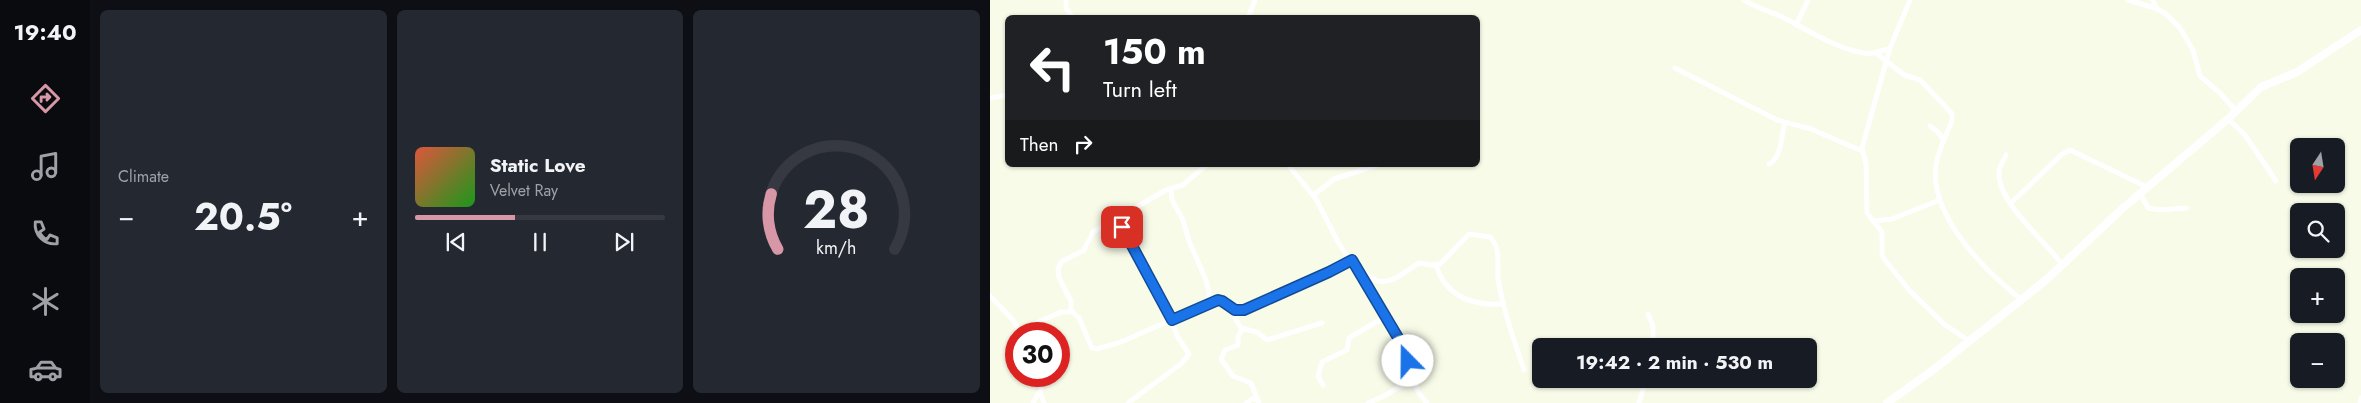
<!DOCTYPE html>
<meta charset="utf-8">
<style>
:root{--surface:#171b24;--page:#242831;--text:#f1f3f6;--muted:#9ea1a6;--line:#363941;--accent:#d797a6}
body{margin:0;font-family:Jost,sans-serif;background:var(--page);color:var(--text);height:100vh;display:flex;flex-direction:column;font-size:19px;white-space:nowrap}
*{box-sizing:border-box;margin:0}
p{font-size:16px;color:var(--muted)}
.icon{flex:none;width:28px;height:28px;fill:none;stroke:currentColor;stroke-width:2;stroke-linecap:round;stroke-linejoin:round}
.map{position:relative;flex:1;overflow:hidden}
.details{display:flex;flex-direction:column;gap:10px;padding:10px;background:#0d0f14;width:900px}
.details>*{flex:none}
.banner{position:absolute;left:15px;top:15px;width:475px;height:152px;border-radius:8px;box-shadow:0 1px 4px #0004;background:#202124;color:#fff;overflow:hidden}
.needle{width:32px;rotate:192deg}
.buttons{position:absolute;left:1300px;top:138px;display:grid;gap:10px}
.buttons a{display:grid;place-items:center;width:55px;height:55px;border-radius:8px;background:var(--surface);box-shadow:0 1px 4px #0004;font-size:25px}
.speed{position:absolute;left:15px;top:322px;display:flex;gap:10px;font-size:25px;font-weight:700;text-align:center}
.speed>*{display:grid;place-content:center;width:65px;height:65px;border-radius:50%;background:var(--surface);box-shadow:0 1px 4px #0004;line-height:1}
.speed .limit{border:8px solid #d22;background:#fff;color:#111}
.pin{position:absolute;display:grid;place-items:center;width:42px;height:42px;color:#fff;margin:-21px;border-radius:10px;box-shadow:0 2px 8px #0006}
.me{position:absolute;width:55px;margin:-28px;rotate:338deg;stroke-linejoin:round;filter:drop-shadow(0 0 4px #0008)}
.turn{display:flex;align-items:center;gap:18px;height:105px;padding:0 15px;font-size:22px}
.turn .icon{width:65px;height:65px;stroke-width:2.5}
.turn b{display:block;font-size:35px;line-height:42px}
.then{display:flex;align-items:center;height:48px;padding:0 15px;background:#0003;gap:10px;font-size:19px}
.big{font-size:38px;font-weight:700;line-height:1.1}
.details .card{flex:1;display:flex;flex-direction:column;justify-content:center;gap:8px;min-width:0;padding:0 18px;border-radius:8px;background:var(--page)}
.details .dial{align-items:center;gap:0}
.dial svg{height:130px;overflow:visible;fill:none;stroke:var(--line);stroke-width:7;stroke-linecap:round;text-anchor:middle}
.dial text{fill:var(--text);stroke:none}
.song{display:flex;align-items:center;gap:15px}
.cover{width:60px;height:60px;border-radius:8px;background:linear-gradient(135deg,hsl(10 70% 55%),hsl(120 70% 35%))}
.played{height:5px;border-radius:2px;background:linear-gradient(90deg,var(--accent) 40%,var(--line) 40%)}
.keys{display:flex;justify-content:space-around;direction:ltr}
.heat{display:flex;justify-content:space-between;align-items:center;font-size:28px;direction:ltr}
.details .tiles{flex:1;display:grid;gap:10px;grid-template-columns:repeat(3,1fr)}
.trip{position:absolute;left:542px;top:338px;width:285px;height:50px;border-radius:8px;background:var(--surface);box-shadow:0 1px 4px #0004;font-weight:700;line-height:50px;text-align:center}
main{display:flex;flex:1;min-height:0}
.menu{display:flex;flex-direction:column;width:90px;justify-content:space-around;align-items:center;background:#090b0e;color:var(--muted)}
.menu .icon{width:35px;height:35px}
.menu .active{color:var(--accent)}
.menu b{font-size:22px;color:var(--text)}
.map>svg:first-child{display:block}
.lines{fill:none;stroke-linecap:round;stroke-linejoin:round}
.street{stroke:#fff;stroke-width:5}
.secondary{stroke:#fff;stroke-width:8}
.route-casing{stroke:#114b97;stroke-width:12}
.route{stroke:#1a73e8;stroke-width:9}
</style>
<main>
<nav class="menu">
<b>19:40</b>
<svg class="icon active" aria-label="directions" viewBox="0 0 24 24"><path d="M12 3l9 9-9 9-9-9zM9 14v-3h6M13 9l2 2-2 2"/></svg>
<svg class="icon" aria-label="music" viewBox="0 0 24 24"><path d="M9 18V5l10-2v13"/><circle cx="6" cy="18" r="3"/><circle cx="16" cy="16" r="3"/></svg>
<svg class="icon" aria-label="phone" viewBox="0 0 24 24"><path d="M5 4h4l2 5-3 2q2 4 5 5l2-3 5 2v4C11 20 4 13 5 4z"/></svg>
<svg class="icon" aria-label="climate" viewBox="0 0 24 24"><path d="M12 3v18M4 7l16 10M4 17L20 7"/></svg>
<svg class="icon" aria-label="car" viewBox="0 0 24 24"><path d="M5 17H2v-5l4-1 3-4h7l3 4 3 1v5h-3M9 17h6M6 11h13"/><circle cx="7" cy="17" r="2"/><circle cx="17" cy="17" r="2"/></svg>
</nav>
<section class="details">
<div class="tiles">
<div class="card"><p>Climate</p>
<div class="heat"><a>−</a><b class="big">20.5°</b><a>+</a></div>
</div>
<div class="card">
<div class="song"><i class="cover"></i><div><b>Static Love</b><p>Velvet Ray</p></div></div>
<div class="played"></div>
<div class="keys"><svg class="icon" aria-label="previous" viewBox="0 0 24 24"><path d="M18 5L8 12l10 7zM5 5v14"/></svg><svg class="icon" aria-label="pause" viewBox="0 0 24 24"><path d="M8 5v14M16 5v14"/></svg><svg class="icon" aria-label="next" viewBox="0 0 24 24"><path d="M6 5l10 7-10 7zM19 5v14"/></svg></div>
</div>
<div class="card dial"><svg viewBox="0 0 100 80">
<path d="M14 69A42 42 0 1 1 86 69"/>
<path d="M14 69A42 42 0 0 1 10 35" stroke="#d797a6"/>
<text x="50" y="56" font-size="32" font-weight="700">28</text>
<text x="50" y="72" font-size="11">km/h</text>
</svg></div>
</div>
</section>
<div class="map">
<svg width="1371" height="403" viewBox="0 0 1371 403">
<rect width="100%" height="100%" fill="#f7fbe8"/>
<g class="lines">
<path class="street" d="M76,0V8L83,18
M754,0C768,9 783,12 796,19C819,31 848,49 874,53C883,55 891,51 900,48
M920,0L900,48L872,148L876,164L877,213L892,232V255L895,260L919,290L954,324L979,341
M1138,0L1165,8
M1163,0L1166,8L1176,14L1190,28L1203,50L1210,76L1231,94L1246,111
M258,18L265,0
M806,25L818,0
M886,53L914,75L930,80L956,107L962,114V121C956,136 948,150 946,165C939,216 995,271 1032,300
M685,68L787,120L821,129L872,151
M0,98L18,95
M1238,119L1255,135L1286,181
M940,126L948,132L954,141
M1016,155C1013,161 1009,167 1009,173C1008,204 1057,242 1073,266
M779,164C792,158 791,135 795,123
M298,165L326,199L348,242L399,321L414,350L428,392L437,403
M181,189L182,200L193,220L199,241L216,280L221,302
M1150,193L1158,208L1171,210L1196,208
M324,195L344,179L387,165
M1021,203L1071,155L1080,150L1157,187
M127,218L150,257L173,306L182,320L187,336L199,354L192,363L138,403
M884,221L902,219L950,200
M446,265C456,298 483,306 514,304
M370,273C378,273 381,279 388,281C402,285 418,269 429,263L441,265L450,264L479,234L500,237C511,247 507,265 508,278C513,310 524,340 534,370
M0,296L23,320L31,334
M81,311V301L69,278L68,269L71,262L94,250L103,232L176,190L193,185L216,165
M245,311L246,320L251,328L267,332L277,340L332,323
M658,314L663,326V346
M252,329L248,337V345L235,350L231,359L243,376L261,383L269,403
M30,330L71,312H83L89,318L102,348L107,349L131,342L227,300L233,301L245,311L255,310L339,272L361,260
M333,385L328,376L332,362L357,350L359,338L396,316
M50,392L54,403
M43,403L51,389L49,376
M256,403L262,399L268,400
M378,403L394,396L423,379
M649,403L656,379
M1370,403L1371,398"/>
<path class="secondary" d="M897,403L943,370L1056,280L1133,208L1238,119L1271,87L1307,72L1371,30"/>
</g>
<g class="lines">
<defs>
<path id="route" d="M132,227L182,320L228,300L232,301L245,310H254L339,272L362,260L410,341L418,361"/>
</defs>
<use href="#route" class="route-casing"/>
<use href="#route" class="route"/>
</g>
</svg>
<div class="buttons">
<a><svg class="needle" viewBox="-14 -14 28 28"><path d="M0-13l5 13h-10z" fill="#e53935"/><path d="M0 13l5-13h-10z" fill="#9ea1a6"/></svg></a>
<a><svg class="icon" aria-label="search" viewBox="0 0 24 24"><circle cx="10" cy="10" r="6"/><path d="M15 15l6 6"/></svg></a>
<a>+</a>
<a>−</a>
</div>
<div class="speed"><div class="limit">30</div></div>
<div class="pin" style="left:132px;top:227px;background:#d93025"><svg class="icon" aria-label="arrive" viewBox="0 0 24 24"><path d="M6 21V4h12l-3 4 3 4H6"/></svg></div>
<svg class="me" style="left:418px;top:361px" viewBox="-20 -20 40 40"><circle r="19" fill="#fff"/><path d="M0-13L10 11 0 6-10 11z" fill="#1a73e8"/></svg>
<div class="trip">19:42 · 2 min · 530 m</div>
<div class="banner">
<div class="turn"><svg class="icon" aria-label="left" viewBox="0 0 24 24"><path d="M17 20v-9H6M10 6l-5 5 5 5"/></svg><div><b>150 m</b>Turn left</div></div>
<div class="then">Then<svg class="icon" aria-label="right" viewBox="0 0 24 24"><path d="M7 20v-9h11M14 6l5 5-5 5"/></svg></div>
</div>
</div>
</main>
